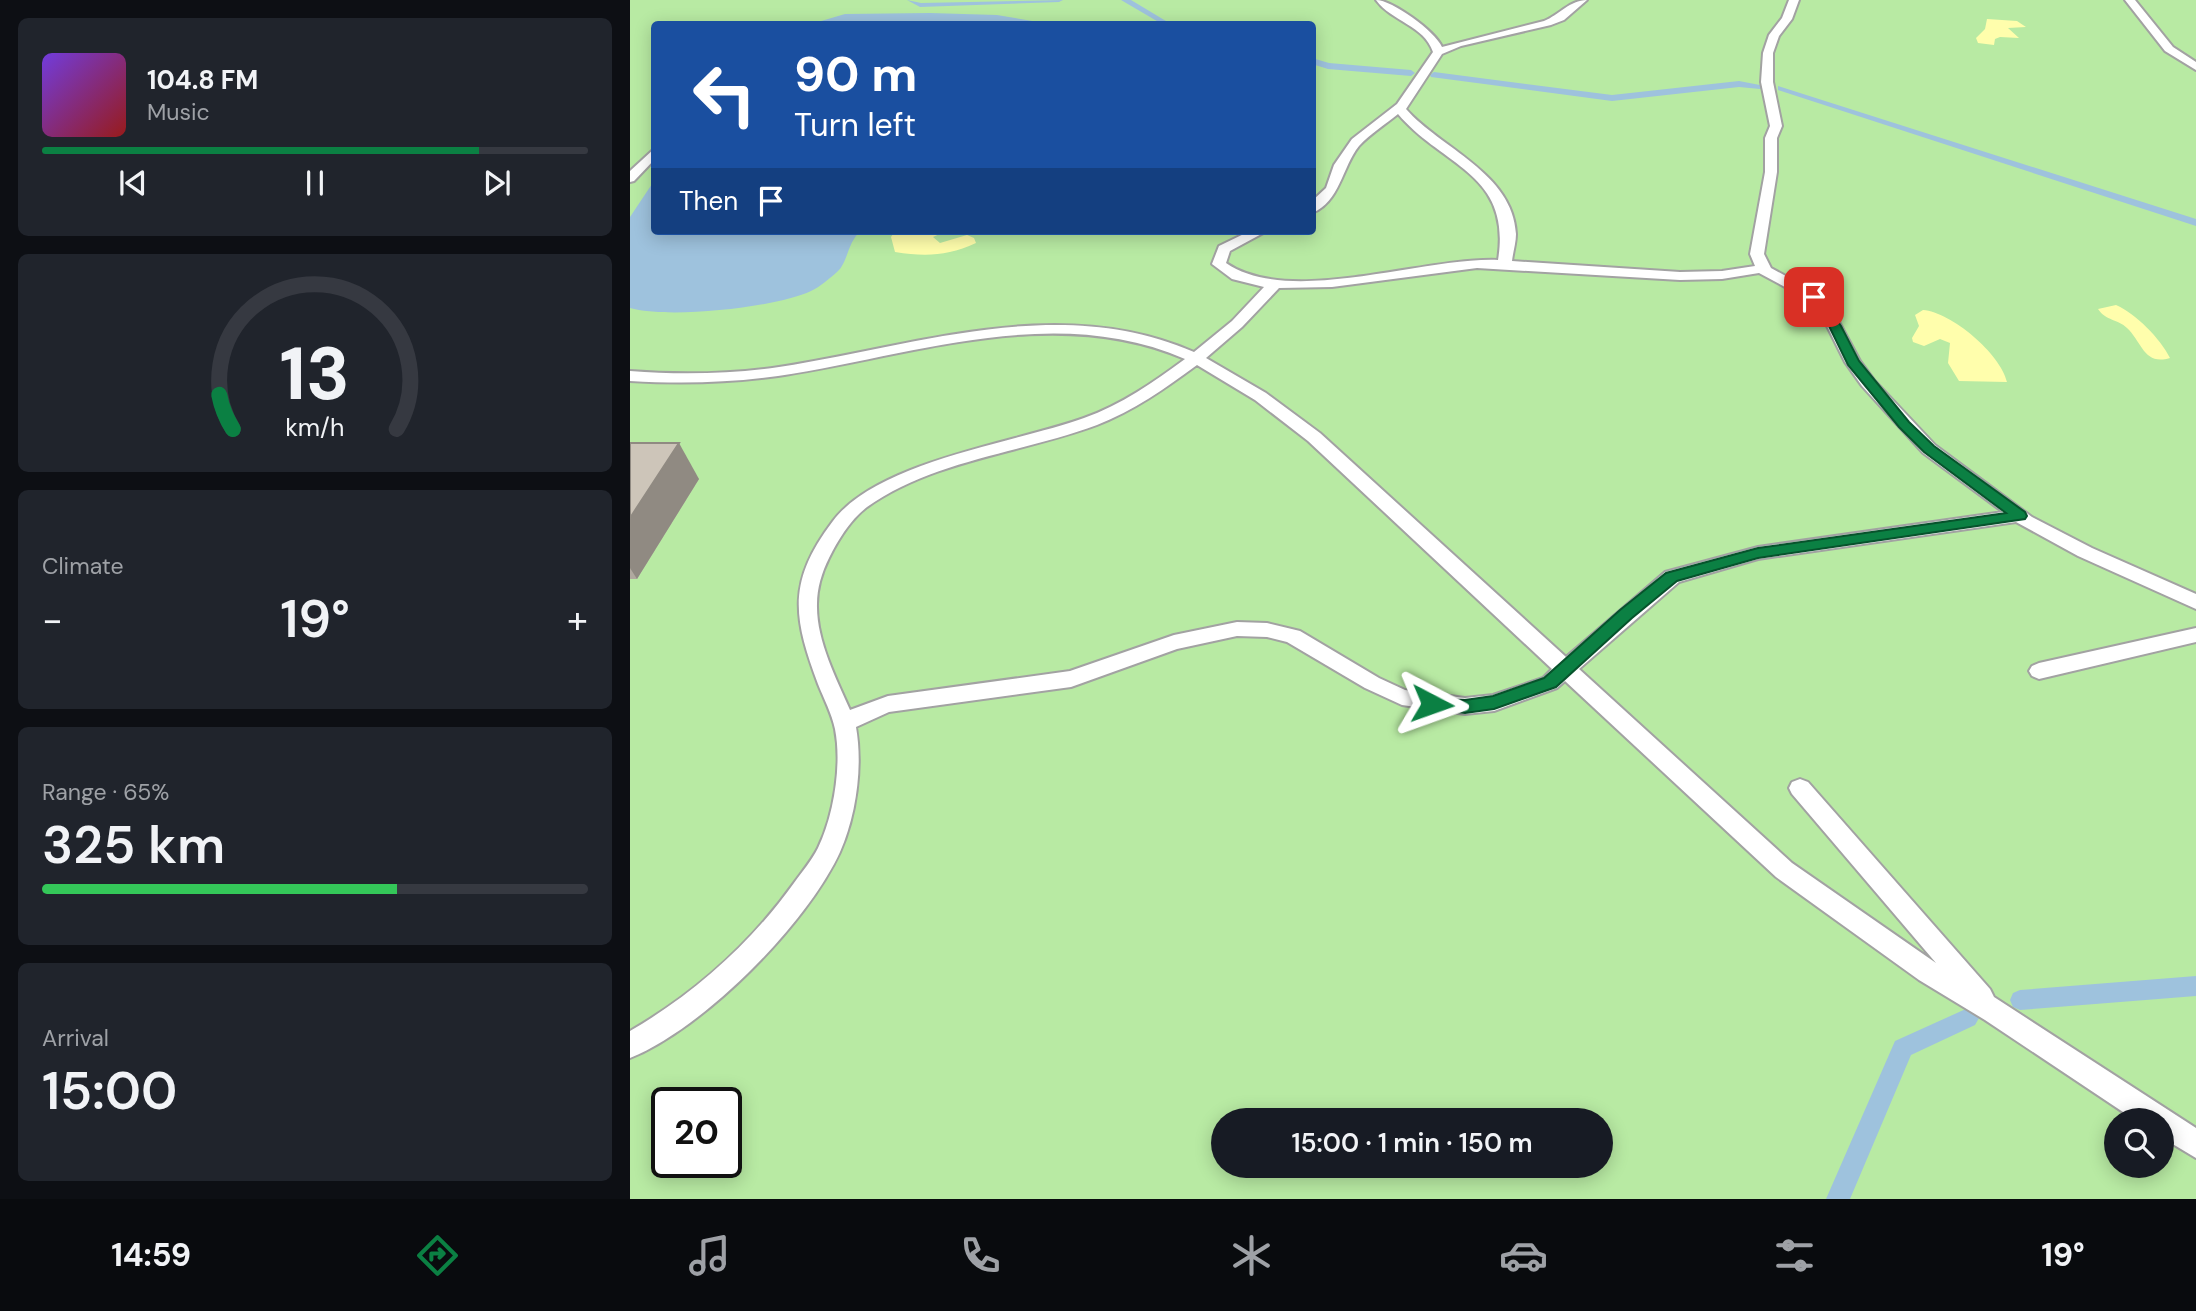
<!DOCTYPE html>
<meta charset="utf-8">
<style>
:root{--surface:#171b24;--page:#20242c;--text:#f1f3f6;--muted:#9ea1a6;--line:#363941;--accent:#0b8043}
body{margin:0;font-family:"DM Sans",sans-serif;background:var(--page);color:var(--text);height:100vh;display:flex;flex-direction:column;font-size:26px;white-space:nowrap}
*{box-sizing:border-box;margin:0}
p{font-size:23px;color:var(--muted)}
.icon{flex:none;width:38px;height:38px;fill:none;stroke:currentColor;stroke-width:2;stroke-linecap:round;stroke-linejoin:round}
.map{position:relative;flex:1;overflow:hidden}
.sheet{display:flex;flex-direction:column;gap:18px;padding:18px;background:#0d0f14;width:630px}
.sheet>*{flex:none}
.banner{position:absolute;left:21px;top:21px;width:665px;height:214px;border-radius:7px;box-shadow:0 4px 18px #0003;background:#1a4fa0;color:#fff;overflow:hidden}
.fabs{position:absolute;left:1474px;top:1108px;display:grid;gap:14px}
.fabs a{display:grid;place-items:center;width:70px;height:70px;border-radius:50%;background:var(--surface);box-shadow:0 4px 18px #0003;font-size:35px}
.speed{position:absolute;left:21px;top:1087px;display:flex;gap:14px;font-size:35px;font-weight:700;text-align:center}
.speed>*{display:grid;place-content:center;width:91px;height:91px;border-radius:50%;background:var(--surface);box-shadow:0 4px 18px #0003;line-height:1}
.speed .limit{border:4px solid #111;border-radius:10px;background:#fff;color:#111}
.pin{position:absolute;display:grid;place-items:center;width:60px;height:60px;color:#fff;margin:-30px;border-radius:14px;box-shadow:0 4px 10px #0006}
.me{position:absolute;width:77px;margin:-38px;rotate:94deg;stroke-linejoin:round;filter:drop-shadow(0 0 5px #0008)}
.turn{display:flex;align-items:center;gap:24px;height:147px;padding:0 28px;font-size:32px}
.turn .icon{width:91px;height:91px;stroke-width:2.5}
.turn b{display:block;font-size:49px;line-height:60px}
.then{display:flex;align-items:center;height:66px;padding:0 28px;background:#0003;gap:14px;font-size:26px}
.big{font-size:52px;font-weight:600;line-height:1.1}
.sheet .tile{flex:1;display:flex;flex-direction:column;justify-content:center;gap:10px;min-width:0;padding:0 24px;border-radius:10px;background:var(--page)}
.sheet .dial{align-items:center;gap:0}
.dial svg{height:182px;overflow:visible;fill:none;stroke:var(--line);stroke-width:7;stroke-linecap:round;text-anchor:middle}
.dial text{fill:var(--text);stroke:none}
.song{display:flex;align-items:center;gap:21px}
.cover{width:84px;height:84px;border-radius:10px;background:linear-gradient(135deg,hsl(260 70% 55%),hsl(0 70% 35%))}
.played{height:7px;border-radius:4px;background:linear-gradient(90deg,var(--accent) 80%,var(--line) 80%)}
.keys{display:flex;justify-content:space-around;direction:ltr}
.heat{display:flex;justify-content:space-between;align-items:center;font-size:38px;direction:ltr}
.charge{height:10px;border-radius:5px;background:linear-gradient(90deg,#34c759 65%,var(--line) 0)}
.trip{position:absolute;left:581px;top:1108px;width:402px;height:70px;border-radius:35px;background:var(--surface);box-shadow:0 4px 18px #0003;font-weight:600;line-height:70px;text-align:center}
.menu{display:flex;height:112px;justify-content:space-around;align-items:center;background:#090b0e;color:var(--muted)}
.menu .icon{width:49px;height:49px}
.menu .on{color:var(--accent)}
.menu b{font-size:32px;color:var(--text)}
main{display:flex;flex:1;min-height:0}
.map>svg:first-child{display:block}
.grass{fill:#b8eaa3;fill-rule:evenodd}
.sand{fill:#fffeac}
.water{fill:#9ec2dd}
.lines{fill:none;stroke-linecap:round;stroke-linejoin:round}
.stream{fill:#9ec2dd;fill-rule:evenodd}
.service-casing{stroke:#a2a2a2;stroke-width:4}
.service{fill:#fff;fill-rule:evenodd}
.wall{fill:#b0a99f}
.shaded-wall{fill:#908a82}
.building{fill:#cdc5b9;stroke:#908a82;stroke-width:2}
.route{fill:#0b8043;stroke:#07532c;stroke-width:2}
</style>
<main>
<section class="sheet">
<div class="tile">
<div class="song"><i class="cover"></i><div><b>104.8 FM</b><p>Music</p></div></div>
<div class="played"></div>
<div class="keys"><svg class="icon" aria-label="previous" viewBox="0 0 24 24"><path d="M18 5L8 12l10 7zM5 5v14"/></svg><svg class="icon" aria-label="pause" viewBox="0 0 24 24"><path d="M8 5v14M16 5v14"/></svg><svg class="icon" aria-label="next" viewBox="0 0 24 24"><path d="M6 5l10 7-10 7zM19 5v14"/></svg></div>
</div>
<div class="tile dial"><svg viewBox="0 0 100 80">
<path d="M14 69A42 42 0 1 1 86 69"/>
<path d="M14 69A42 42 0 0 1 8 54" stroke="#0b8043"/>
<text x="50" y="56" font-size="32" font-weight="700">13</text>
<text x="50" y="72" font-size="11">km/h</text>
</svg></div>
<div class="tile"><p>Climate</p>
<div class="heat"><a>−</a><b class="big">19°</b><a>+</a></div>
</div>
<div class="tile"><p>Range · 65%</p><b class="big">325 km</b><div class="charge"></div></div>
<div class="tile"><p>Arrival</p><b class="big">15:00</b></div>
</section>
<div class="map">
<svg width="1566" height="1199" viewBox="0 0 1566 1199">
<rect width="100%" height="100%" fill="#edebe0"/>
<path class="grass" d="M0,0H1566V1199H0ZM24,24H682V231H24ZM37,1102H96V1162H37ZM593,1120H971V1166H593ZM1486,1120H1531V1166H1486Z"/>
<path class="sand" d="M1357,19L1387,21L1396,27L1378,28L1389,38L1370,37L1365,39L1364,45L1348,43L1346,38L1355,29Z
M265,231H316L303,237L310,243L337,235L344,238L346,243C317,256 296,257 265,252L261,237Z
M1486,305C1506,314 1530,338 1540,358C1514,366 1512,342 1497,328C1488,319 1476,321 1468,309Z
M1293,310C1321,312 1371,354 1377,382L1329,381L1318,363L1320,343L1310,339L1294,346L1283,342L1282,338L1289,326L1285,315Z"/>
<path class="water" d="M300,13L367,15L420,24H181L215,14Z
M24,181V231H231C217,242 218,263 207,272C200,278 190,287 181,291C145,308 38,319 0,308V217Z"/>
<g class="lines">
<path class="stream" d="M277,0L291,3L433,0L429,2L290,7Z
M491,0H501L541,24H532Z
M682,58L699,63L781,70L785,73L781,76L698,69L682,64Z
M804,72L982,95L1109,81L1135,86L1130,89L1109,87L982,101L801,77L800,75Z
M1148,86L1566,219V226L1148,90Z
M1566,976V996L1390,1010L1383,1007L1380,1000L1383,993L1390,990Z
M1338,1008L1345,1011L1349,1018L1345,1025L1281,1055L1220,1199H1196L1265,1041Z"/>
<defs>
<path id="service" d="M746,0C762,0 805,31 812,47L914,21C929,15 940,0 957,0L934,20L921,25L831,46L812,54L776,109C810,148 883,173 886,234C886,243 883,252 882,261L1050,272L1092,271L1125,266L1120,254L1135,172V138L1140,126L1131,82L1133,53L1139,35L1152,18L1159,0H1169L1162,19L1149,36L1143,53V82L1152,126L1147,138V172L1134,254L1141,268L1189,294L1201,307L1230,361L1244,380L1305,445L1402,517L1462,548L1566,594V609L1448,556L1386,522L1128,559L1049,582L949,669L1162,863L1306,963L1162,794L1159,788L1162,782L1170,779L1178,782L1360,989L1364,997L1566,1128V1158L1531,1137V1120H1505L1355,1020L1289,980L1146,877L935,681L927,688L864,711L835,714L772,705L735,688L657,642L637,637L607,636L547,649L441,687L259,712L226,727C233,767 226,816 210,852C177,924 74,1028 0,1058V1031C64,994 121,943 164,883C172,872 182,860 188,848C204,815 212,764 205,729C202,714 194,699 188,684C163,617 157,582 203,521C248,461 385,443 454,418C491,405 524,382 555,359C423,302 282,356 148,376C99,383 50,384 0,381V371C50,375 100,374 149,367C286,346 429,293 564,352L602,321L634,287L602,279L582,264L589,246L620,231H637L600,251L596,263C660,307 792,257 868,260C882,173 813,167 768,114C756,124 740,134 729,146C712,167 710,202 682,213V201L696,188L704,165L722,139L767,104L803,52C794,25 762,22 746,0ZM847,268L1050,280L1092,279L1129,273L1179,300L1190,312L1215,362L1232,386L1293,453L1373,512L1128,547L1035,572L936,657L690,433L636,393L576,358L612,327L649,288L702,287ZM567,365L625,400L678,441L922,669L913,678L863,695L835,698L775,690L749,678L670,631L637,623L607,622L544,635L440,671L258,696L220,710C206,678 186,640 187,604C187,588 192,572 199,558C208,540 220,520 237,507C303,460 392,453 467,425C503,411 536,388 567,365Z
M1495,0H1505L1543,47L1566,62V70L1535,51Z
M24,149V160L4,181L0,182V171Z
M1566,628V642L1409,679L1402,676L1399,671L1402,666L1409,663Z"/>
</defs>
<use href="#service" class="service-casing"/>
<use href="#service" class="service"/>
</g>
<path class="wall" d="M0,443L69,479L7,579H0Z"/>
<path class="shaded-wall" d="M49,443L69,479L7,579L0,568V518Z"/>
<path class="building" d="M0,443H49L0,518Z"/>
<path class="route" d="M1184,293L1188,294L1211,326L1229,361L1279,422L1304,446L1395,512L1397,516L1395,519L1128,558L1047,581L1002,618L926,687L864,709L835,713L796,708L793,704L796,699L835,700L863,696L914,678L990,610L1036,573L1128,548L1376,513L1294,452L1269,427L1218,365L1199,326L1178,297Z"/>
</svg>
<div class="fabs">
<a><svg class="icon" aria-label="search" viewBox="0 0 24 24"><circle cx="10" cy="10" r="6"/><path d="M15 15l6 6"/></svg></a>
</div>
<div class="speed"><div class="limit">20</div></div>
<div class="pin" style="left:1184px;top:297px;background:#d93025"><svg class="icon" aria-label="arrive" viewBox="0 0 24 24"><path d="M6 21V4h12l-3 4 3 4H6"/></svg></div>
<svg class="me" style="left:802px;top:704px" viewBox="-20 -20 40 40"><path d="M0-17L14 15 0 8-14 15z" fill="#0b8043" stroke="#fff" stroke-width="4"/></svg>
<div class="trip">15:00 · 1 min · 150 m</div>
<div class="banner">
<div class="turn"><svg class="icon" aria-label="left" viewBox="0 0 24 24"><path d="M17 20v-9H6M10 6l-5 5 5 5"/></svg><div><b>90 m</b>Turn left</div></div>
<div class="then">Then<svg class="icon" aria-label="arrive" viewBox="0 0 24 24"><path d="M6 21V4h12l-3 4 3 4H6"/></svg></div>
</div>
</div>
</main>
<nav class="menu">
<b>14:59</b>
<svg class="icon on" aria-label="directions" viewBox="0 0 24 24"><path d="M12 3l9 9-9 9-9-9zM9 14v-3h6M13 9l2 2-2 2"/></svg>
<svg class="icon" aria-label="music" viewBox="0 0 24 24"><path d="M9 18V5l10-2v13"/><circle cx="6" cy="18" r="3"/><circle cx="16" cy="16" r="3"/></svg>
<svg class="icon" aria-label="phone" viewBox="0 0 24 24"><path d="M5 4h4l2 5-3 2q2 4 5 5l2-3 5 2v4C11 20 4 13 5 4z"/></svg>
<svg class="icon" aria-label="climate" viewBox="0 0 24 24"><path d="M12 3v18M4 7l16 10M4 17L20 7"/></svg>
<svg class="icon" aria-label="car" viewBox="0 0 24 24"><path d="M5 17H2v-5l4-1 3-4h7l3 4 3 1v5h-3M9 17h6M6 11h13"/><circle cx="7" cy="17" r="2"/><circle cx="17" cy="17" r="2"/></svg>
<svg class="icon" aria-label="filters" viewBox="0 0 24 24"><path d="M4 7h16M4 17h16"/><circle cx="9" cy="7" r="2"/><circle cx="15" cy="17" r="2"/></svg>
<b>19°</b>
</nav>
